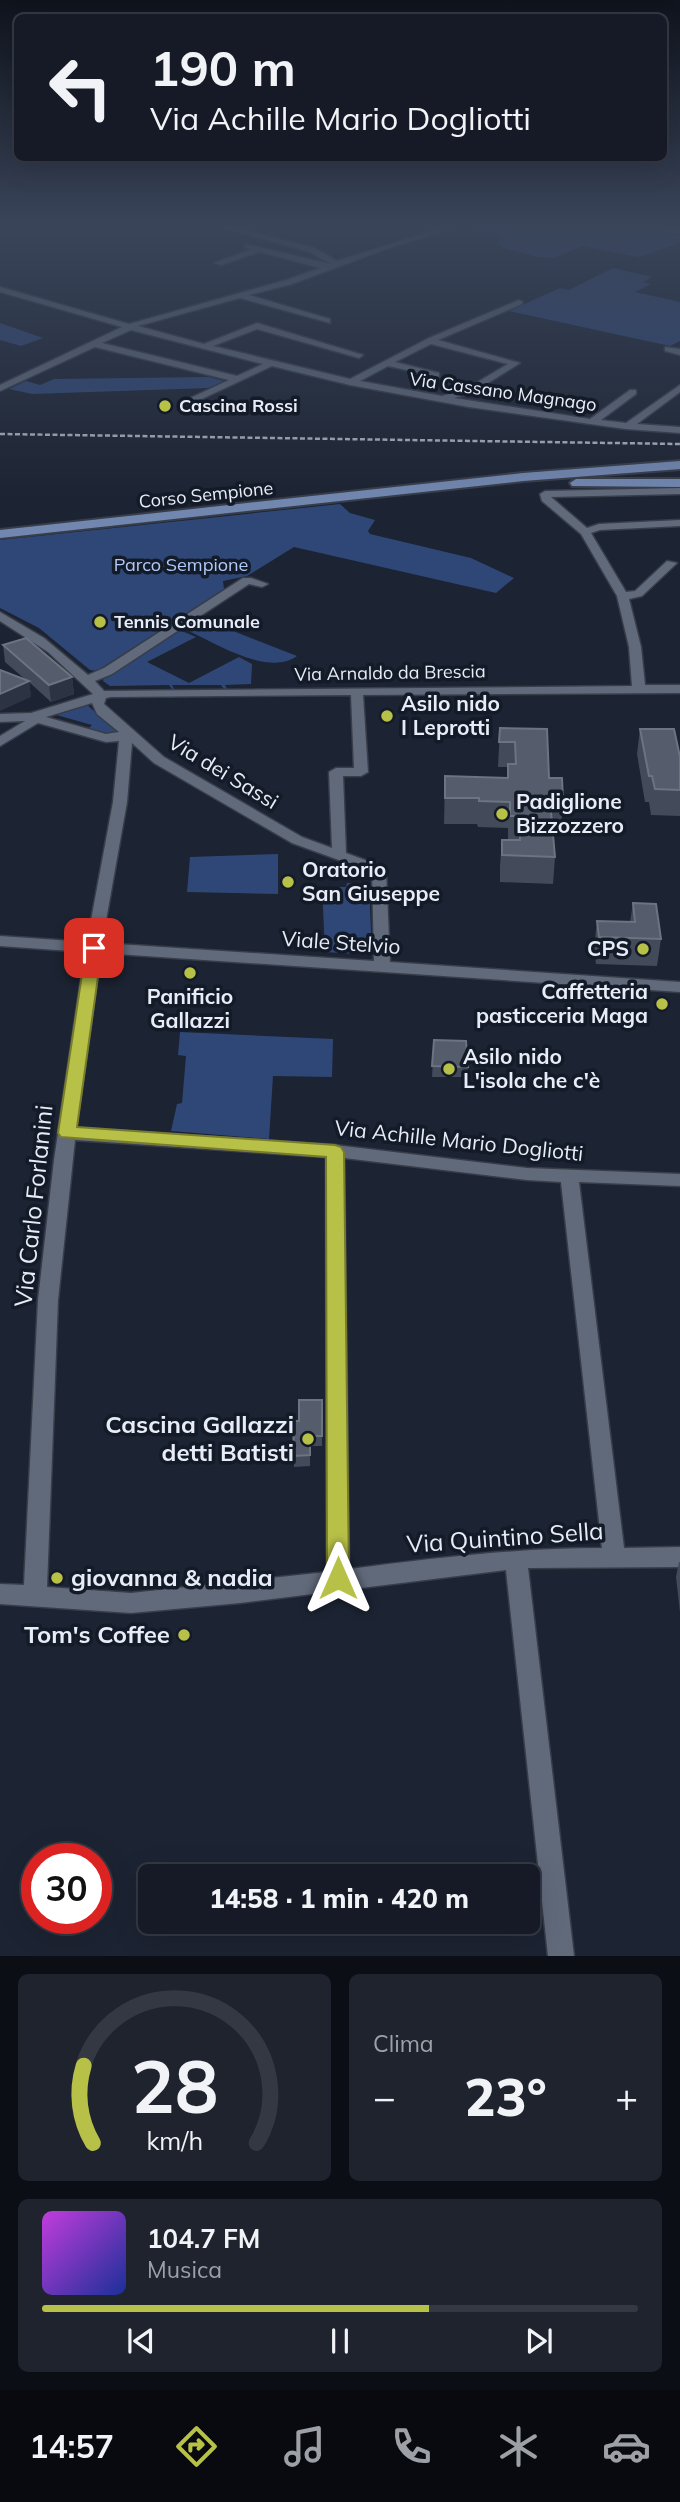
<!DOCTYPE html>
<html lang="it">
<meta charset="utf-8">
<style>
:root{--surface:#151a26;--page:#1e232e;--text:#f1f3f6;--muted:#9da1a7;--line:#343843;--accent:#b8c147}
body{margin:0;font-family:Mulish,sans-serif;background:var(--page);color:var(--text);height:100vh;display:flex;flex-direction:column;font-size:26px;white-space:nowrap}
*{box-sizing:border-box;margin:0}
p{font-size:23px;color:var(--muted)}
.icon{flex:none;width:38px;height:38px;fill:none;stroke:currentColor;stroke-width:2;stroke-linecap:round;stroke-linejoin:round}
.map{position:relative;height:1956px;overflow:hidden}
.details{display:flex;flex-direction:column;gap:18px;padding:18px;background:#0c0e15;flex:1}
.details>*{flex:none}
.hud{position:absolute;left:14px;top:14px;width:653px;height:147px;border-radius:10px;box-shadow:0 7px 28px #0002,0 0 0 2px var(--line);background:#151a26;color:var(--text);overflow:hidden}
.speed{position:absolute;left:21px;top:1843px;display:flex;gap:14px;font-size:35px;font-weight:700;text-align:center}
.speed>*{display:grid;place-content:center;width:91px;height:91px;border-radius:50%;background:var(--surface);box-shadow:0 7px 28px #0002,0 0 0 2px var(--line);line-height:1}
.speed .limit{border:10px solid #d22;background:#fff;color:#111}
.pin{position:absolute;display:grid;place-items:center;width:60px;height:60px;color:#fff;margin:-30px;border-radius:14px;box-shadow:0 4px 10px #0006}
.me{position:absolute;width:77px;margin:-38px;rotate:0deg;stroke-linejoin:round;filter:drop-shadow(0 0 5px #0008)}
.turn{display:flex;align-items:center;gap:24px;height:147px;padding:0 21px;font-size:32px}
.turn .icon{width:91px;height:91px;stroke-width:2.5}
.turn b{display:block;font-size:49px;line-height:60px}
.big{font-size:52px;font-weight:800;line-height:1.1}
.details .widget{flex:1;display:flex;flex-direction:column;justify-content:center;gap:10px;min-width:0;padding:0 24px;border-radius:10px;background:var(--page)}
.details .dial{align-items:center;gap:0}
.dial svg{height:182px;overflow:visible;fill:none;stroke:var(--line);stroke-width:7;stroke-linecap:round;text-anchor:middle}
.dial text{fill:var(--text);stroke:none}
.song{display:flex;align-items:center;gap:21px}
.cover{width:84px;height:84px;border-radius:10px;background:linear-gradient(135deg,hsl(290 70% 55%),hsl(230 70% 35%))}
.played{height:7px;border-radius:4px;background:linear-gradient(90deg,var(--accent) 65%,var(--line) 65%)}
.keys{display:flex;justify-content:space-around;direction:ltr}
.heat{display:flex;justify-content:space-between;align-items:center;font-size:38px;direction:ltr}
.details .tiles{flex:1;display:grid;gap:18px;grid-template-columns:1fr 1fr}
.widget:last-child{grid-column:span 2}
.trip{position:absolute;left:138px;top:1864px;width:402px;height:70px;border-radius:10px;background:var(--surface);box-shadow:0 7px 28px #0002,0 0 0 2px var(--line);font-weight:800;line-height:70px;text-align:center}
.tab-bar{display:flex;height:112px;justify-content:space-around;align-items:center;background:#080a0f;color:var(--muted)}
.tab-bar .icon{width:49px;height:49px}
.tab-bar .on{color:var(--accent)}
.tab-bar b{font-size:32px;color:var(--text)}
.map>svg:first-child{display:block}
.green{fill:#2f4776}
.lines{fill:none;stroke-linecap:round;stroke-linejoin:round}
.minor-casing{stroke:#383d4a;stroke-width:3}
.major-casing{stroke:#383d4a;stroke-width:4}
.minor{fill:#616a7b;fill-rule:evenodd}
.major{fill:#7287b0;fill-rule:evenodd}
.rail{stroke:#b0b6c1;stroke-width:2.5;stroke-dasharray:5 2.5;stroke-linecap:butt}
.wall{fill:#434b5b}
.shaded-wall{fill:#2c3443}
.building{fill:#555c6b;stroke:#6c7381;stroke-width:2}
.route{fill:#b8c147;stroke:#787d2e;stroke-width:2}
.poi-dot{fill:#b8c147;stroke:#131a28;stroke-width:2.5}
.labels{text-anchor:middle;stroke-width:7;stroke-linejoin:round;paint-order:stroke}
.far-street-label{font-size:18px;fill:#e7ecf6;stroke:#131a28}
.far-poi-label{font-size:18px;font-weight:bold;fill:#e7ecf6;stroke:#131a28;text-anchor:start}
.far-park-label{font-size:18px;fill:#b1c9f8;stroke:#131a28}
.poi-label{font-size:21px;font-weight:bold;fill:#e7ecf6;stroke:#131a28;text-anchor:start}
.street-label{font-size:21px;fill:#e7ecf6;stroke:#131a28}
.near-street-label{font-size:24px;fill:#e7ecf6;stroke:#131a28}
.near-poi-label{font-size:24px;font-weight:bold;fill:#e7ecf6;stroke:#131a28;text-anchor:end}
</style>
<div class="map">
<svg width="680" height="1956" viewBox="0 0 680 1956">
<rect width="100%" height="100%" fill="#1c2332"/>
<path class="green" d="M466,227H639L680,236V243L639,257L582,246L554,258L533,256L504,248L498,244V241L506,238L473,229H460Z
M613,268L652,277L643,282L651,284L635,292L680,302V341L670,346L509,311L560,288L569,290Z
M0,323L43,338L21,346L0,340Z
M208,377L224,381L208,388L32,394L9,389L26,381L40,385L54,379Z
M340,504L350,513L375,520L368,531L370,534L471,558L514,578L496,593L294,547L247,576L223,581L224,589L97,671L90,670L39,628L0,608V540Z
M195,616L297,656C267,678 211,640 180,627Z
M177,629L196,637L147,662L189,683L239,657L252,664L251,684L225,685L227,689H224L221,685H172L174,689H172L169,685L110,686L103,681L104,677Z
M85,703L118,733L114,737L88,729L92,725L53,714L46,717L53,712Z
M278,854V894L187,892L190,857Z
M347,883L369,884L372,955L325,952L322,887H346Z
M180,1032L333,1039L332,1077L273,1076L269,1139L171,1131L177,1104L182,1103L186,1056L178,1055Z"/>
<g class="lines">
<defs>
<path id="minor" d="M222,227H234L315,248L337,261L444,227H455L384,250L292,284L249,295L330,319V323L240,298L138,326L204,344L257,323L363,355L359,358L257,329L213,346L350,379L429,338L519,300L523,302L522,304L438,340L520,363L472,393L454,398L590,419L630,390H636V394L601,420L626,423L680,385V392L637,424L680,427V433L626,429L469,407L350,385L272,366L189,405L186,404V400L229,380L95,347L0,391V385L122,327L0,292V287L129,324L286,280L320,268L260,252L221,265L214,263L252,249L245,248V244L331,264L309,252ZM131,330L263,364L237,376L102,343ZM431,344L508,364L466,389L442,396L360,381L388,366L439,377V373L395,362Z
M652,227L680,230V234L653,229Z
M665,347L680,349V355L665,351Z
M680,488V494L551,497L587,528L599,524L680,520V526L600,530L591,533L626,592L635,591L667,561L677,563L642,596L629,599L641,647L645,685H680V693L363,695L368,772L361,776H343L346,853L384,867L386,870L390,962L680,982V992L101,953L76,1128L335,1145L527,1168L680,1174V1186L579,1182L624,1548L680,1547V1567L528,1568L574,1956H548L506,1570L240,1603L131,1613L0,1604V1584L24,1585L38,1300L54,1160L85,952L0,946V936L87,942L113,802L119,741L106,742L38,723L0,746V736L25,721L0,722V714L31,713L93,694L48,652L0,621V612L44,638L88,675L104,668L243,578H251L268,584L262,587L249,584L112,674L95,681L104,691L632,686L629,647L617,596L581,534L542,501L540,494L545,491ZM351,695L354,768H336L329,772L332,848L302,837L164,757L104,704L106,698L111,697ZM92,703L97,714L119,732L106,734L46,717ZM132,743L154,763L292,843L372,872L374,961L102,943L127,802ZM75,1140L326,1157L327,1572L131,1593L47,1587L58,1300ZM344,1158L527,1180L561,1182L602,1548C516,1548 434,1558 349,1569Z"/>
<path id="major" d="M680,461V469L523,481L0,538V530L523,473Z
M576,479H680V487L572,486L570,483Z"/>
</defs>
<use href="#minor" class="minor-casing"/>
<use href="#major" class="major-casing"/>
<use href="#minor" class="minor"/>
<use href="#major" class="major"/>
<path class="rail" d="M0,434L680,444"/>
</g>
<path class="wall" d="M3,645L72,677L74,694L51,702L29,682L31,697L26,680L5,662Z
M500,728L547,729L549,778L563,801L561,827H552L555,857L553,884L500,882V866L502,840H508V828L478,827L477,824H444L445,776L507,778L508,767H498Z
M640,729L680,757V816L651,815L649,802H645L637,754Z
M633,903L661,939L657,966L596,964L594,948L597,921L630,922Z
M434,1040L468,1067L467,1077H432Z
M322,1400V1446H310V1466L294,1467L293,1421H299Z
M679,1562H680V1612L676,1577Z"/>
<path class="shaded-wall" d="M72,677L74,694L51,702L49,685Z
M29,681L31,697L0,711V694Z"/>
<path class="building" d="M26,638L72,677L49,685L3,645Z
M0,670L29,681L0,694Z
M500,728L547,729L549,778H562L563,801H550L555,857L502,855V840H520L519,816H510V802L479,801V798H445V776L508,778V764H516L515,742H499Z
M640,729H674L680,757V790L655,789L652,776H649Z
M633,903L656,904L661,939L599,937L597,921L635,922Z
M434,1040L466,1041L468,1067L432,1066Z
M299,1400H322V1436H310V1455L294,1456L293,1421H299Z"/>
<linearGradient id="sky" x2="0" y2="1"><stop stop-color="#0f131c"/><stop offset="0.45" stop-color="#3a455a"/><stop offset="1" stop-color="#3a455a" stop-opacity="0"/></linearGradient>
<rect width="680" height="501" fill="url(#sky)"/>
<path class="route" d="M94,943L102,948L77,1127L335,1145L341,1147L344,1152L349,1578L346,1586L338,1589L330,1586L327,1578L326,1157L61,1137L58,1133L86,948Z"/>
<g class="poi-dot">
<circle cx="165" cy="406" r="7"/>
<circle cx="100" cy="622" r="7"/>
<circle cx="387" cy="716" r="7"/>
<circle cx="502" cy="814" r="7"/>
<circle cx="288" cy="882" r="7"/>
<circle cx="643" cy="949" r="7"/>
<circle cx="190" cy="973" r="7"/>
<circle cx="662" cy="1004" r="7"/>
<circle cx="449" cy="1069" r="7"/>
<circle cx="308" cy="1439" r="7"/>
<circle cx="57" cy="1578" r="7"/>
<circle cx="184" cy="1635" r="7"/>
</g>
<g class="labels">
<g class="far-street-label">
<text transform="translate(503 392) rotate(8)" y="6">Via Cassano Magnago</text>
<text transform="translate(206 495) rotate(-6)" y="6">Corso Sempione</text>
<text transform="translate(390 673) rotate(-1)" y="6">Via Arnaldo da Brescia</text>
</g>
<g class="far-poi-label">
<text x="179" y="412">Cascina Rossi</text>
<text x="114" y="628">Tennis Comunale</text>
</g>
<g class="far-park-label">
<text x="181" y="571">Parco Sempione</text>
</g>
<g class="poi-label">
<text x="401" y="711">Asilo nido<tspan x="401" dy="24">I Leprotti</tspan></text>
<text x="516" y="809">Padiglione<tspan x="516" dy="24">Bizzozzero</tspan></text>
<text x="302" y="877">Oratorio<tspan x="302" dy="24">San Giuseppe</tspan></text>
<text x="629" y="956" text-anchor="end">CPS</text>
<text x="648" y="999" text-anchor="end">Caffetteria<tspan x="648" dy="24">pasticceria Maga</tspan></text>
<text x="190" y="1004" text-anchor="middle">Panificio<tspan x="190" dy="24">Gallazzi</tspan></text>
<text x="463" y="1064">Asilo nido<tspan x="463" dy="24">L'isola che c'è</tspan></text>
</g>
<g class="street-label">
<text transform="translate(223 772) rotate(31)" y="7">Via dei Sassi</text>
<text transform="translate(341 943) rotate(4)" y="7">Viale Stelvio</text>
<text transform="translate(459 1141) rotate(6)" y="7">Via Achille Mario Dogliotti</text>
</g>
<g class="near-street-label">
<text transform="translate(34 1206) rotate(-84)" y="8">Via Carlo Forlanini</text>
<text transform="translate(505 1538) rotate(-4)" y="8">Via Quintino Sella</text>
</g>
<g class="near-poi-label">
<text x="294" y="1433">Cascina Gallazzi<tspan x="294" dy="28">detti Batisti</tspan></text>
<text x="71" y="1586" text-anchor="start">giovanna &amp; nadia</text>
<text x="170" y="1643">Tom's Coffee</text>
</g>
</g>
</svg>
<div class="speed"><div class="limit">30</div></div>
<div class="pin" style="left:94px;top:948px;background:#d93025"><svg class="icon" aria-label="arrive" viewBox="0 0 24 24"><path d="M6 21V4h12l-3 4 3 4H6"/></svg></div>
<svg class="me" style="left:338px;top:1578px" viewBox="-20 -20 40 40"><path d="M0-17L14 15 0 8-14 15z" fill="#b8c147" stroke="#fff" stroke-width="4"/></svg>
<div class="trip">14:58 · 1 min · 420 m</div>
<div class="hud">
<div class="turn"><svg class="icon" aria-label="left" viewBox="0 0 24 24"><path d="M17 20v-9H6M10 6l-5 5 5 5"/></svg><div><b>190 m</b>Via Achille Mario Dogliotti</div></div>
</div>
</div>
<section class="details">
<div class="tiles">
<div class="widget dial"><svg viewBox="0 0 100 80">
<path d="M14 69A42 42 0 1 1 86 69"/>
<path d="M14 69A42 42 0 0 1 10 35" stroke="#b8c147"/>
<text x="50" y="56" font-size="32" font-weight="700">28</text>
<text x="50" y="72" font-size="11">km/h</text>
</svg></div>
<div class="widget"><p>Clima</p>
<div class="heat"><a>−</a><b class="big">23°</b><a>+</a></div>
</div>
<div class="widget">
<div class="song"><i class="cover"></i><div><b>104.7 FM</b><p>Musica</p></div></div>
<div class="played"></div>
<div class="keys"><svg class="icon" aria-label="previous" viewBox="0 0 24 24"><path d="M18 5L8 12l10 7zM5 5v14"/></svg><svg class="icon" aria-label="pause" viewBox="0 0 24 24"><path d="M8 5v14M16 5v14"/></svg><svg class="icon" aria-label="next" viewBox="0 0 24 24"><path d="M6 5l10 7-10 7zM19 5v14"/></svg></div>
</div>
</div>
</section>
<nav class="tab-bar">
<b>14:57</b>
<svg class="icon on" aria-label="directions" viewBox="0 0 24 24"><path d="M12 3l9 9-9 9-9-9zM9 14v-3h6M13 9l2 2-2 2"/></svg>
<svg class="icon" aria-label="music" viewBox="0 0 24 24"><path d="M9 18V5l10-2v13"/><circle cx="6" cy="18" r="3"/><circle cx="16" cy="16" r="3"/></svg>
<svg class="icon" aria-label="phone" viewBox="0 0 24 24"><path d="M5 4h4l2 5-3 2q2 4 5 5l2-3 5 2v4C11 20 4 13 5 4z"/></svg>
<svg class="icon" aria-label="climate" viewBox="0 0 24 24"><path d="M12 3v18M4 7l16 10M4 17L20 7"/></svg>
<svg class="icon" aria-label="car" viewBox="0 0 24 24"><path d="M5 17H2v-5l4-1 3-4h7l3 4 3 1v5h-3M9 17h6M6 11h13"/><circle cx="7" cy="17" r="2"/><circle cx="17" cy="17" r="2"/></svg>
</nav>
